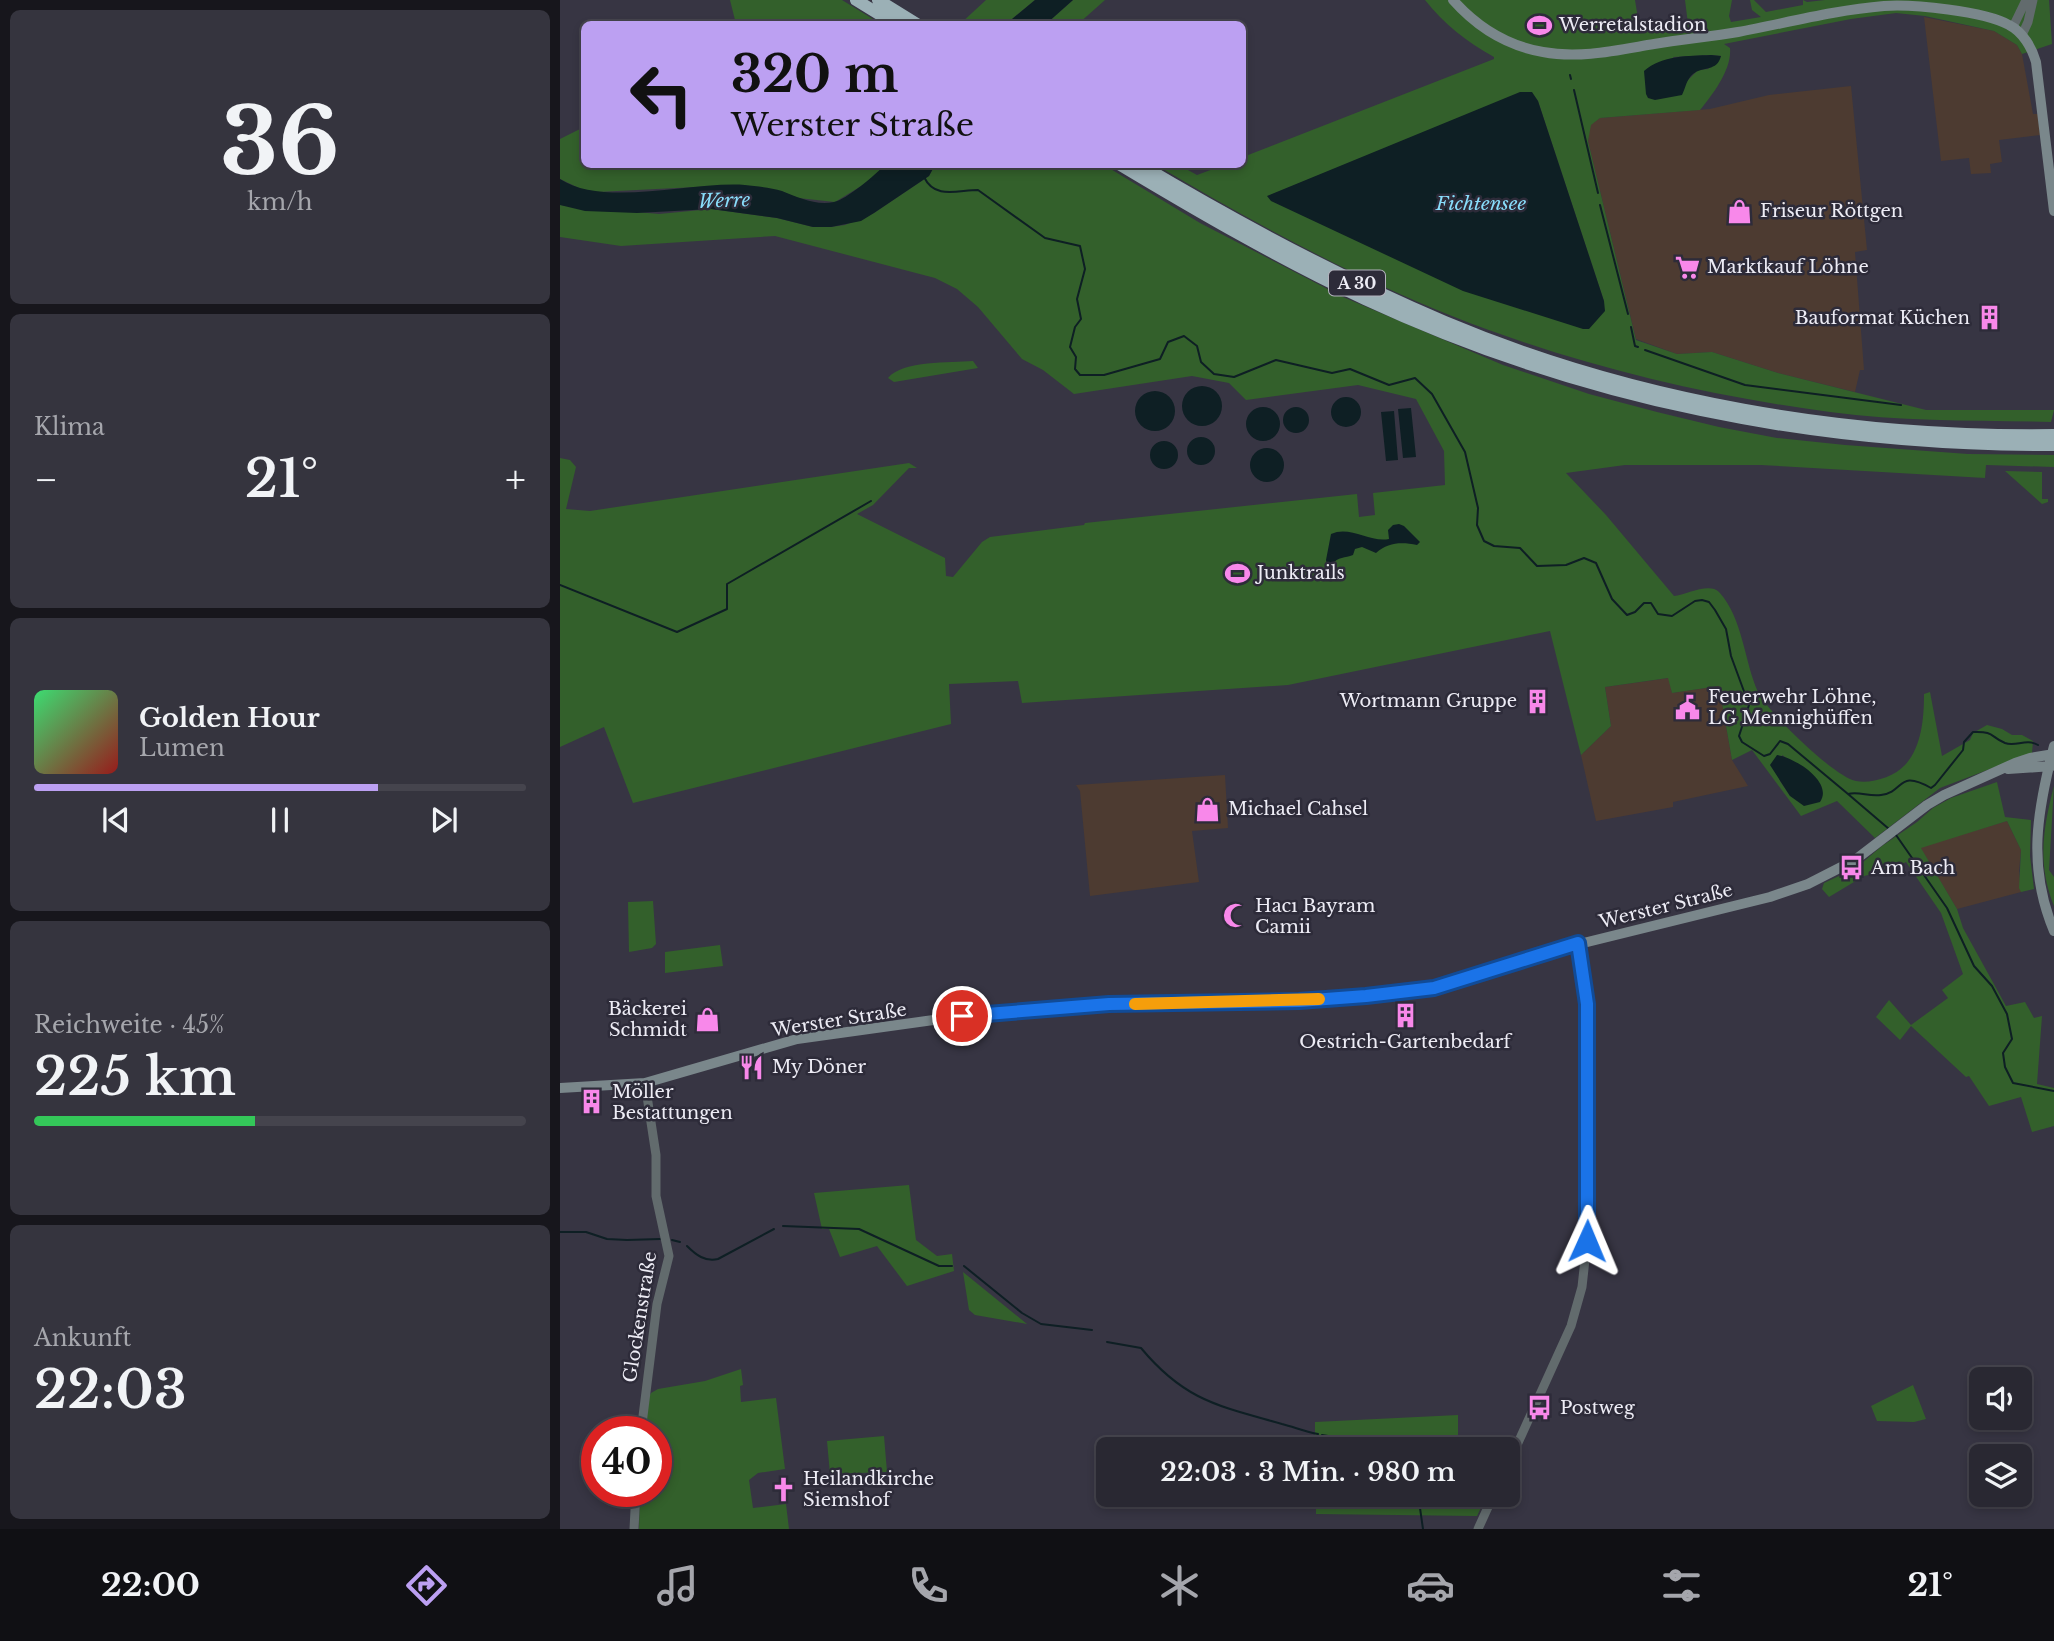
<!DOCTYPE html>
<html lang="de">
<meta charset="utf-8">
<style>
:root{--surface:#292832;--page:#35343e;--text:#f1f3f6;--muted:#a5a6ac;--line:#45444d;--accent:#bca0f2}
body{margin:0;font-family:"Libre Baskerville",serif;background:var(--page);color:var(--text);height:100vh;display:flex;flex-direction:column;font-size:26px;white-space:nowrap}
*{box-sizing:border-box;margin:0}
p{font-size:23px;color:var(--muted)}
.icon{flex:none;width:38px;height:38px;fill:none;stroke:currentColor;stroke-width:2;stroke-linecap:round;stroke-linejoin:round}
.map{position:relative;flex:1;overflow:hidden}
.details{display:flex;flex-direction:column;gap:10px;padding:10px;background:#17161c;width:560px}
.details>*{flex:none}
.hud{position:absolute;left:21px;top:21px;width:665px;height:147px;border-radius:10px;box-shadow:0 4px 10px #0003,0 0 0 2px var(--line);background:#bca0f2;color:#111;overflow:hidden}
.buttons{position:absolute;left:1409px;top:1367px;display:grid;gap:14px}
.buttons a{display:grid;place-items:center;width:63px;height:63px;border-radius:10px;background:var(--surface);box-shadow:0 4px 10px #0003,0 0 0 2px var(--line);font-size:35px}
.speed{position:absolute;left:21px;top:1416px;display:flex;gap:14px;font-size:35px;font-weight:700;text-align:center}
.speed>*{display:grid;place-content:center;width:91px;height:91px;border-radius:50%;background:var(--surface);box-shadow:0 4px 10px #0003,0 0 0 2px var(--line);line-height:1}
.speed .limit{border:10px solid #d22;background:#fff;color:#111}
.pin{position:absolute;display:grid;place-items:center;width:60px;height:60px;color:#fff;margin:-30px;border:4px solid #fff;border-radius:50%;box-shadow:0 2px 7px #0007}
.me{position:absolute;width:77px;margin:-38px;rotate:1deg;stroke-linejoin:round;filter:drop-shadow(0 0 5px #0008)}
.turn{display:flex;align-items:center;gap:24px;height:147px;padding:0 35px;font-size:32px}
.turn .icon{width:91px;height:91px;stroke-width:2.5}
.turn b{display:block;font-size:49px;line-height:60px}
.big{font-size:52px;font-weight:600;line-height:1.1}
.details .widget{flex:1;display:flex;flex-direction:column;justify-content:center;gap:10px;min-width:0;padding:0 24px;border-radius:10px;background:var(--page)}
.details .dial{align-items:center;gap:0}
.dial b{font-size:91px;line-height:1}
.song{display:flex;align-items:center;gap:21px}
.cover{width:84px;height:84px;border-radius:10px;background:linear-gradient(135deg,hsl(140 70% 55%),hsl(0 70% 35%))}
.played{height:7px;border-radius:4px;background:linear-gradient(90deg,var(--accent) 70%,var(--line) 70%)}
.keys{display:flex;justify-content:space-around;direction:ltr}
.heat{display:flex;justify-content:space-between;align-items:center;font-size:38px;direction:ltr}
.charge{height:10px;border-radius:5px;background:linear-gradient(90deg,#34c759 45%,var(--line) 0)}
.trip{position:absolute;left:536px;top:1437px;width:424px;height:70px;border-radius:10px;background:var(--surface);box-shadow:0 4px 10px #0003,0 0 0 2px var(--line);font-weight:600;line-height:70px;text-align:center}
.dock{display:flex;height:112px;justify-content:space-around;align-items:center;background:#101014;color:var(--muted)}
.dock .icon{width:49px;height:49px}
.dock .on{color:var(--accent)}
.dock b{font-size:32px;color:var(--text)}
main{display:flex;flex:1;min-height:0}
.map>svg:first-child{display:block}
.commercial{fill:#4d3b31}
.green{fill:#33602b;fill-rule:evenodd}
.water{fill:#0e1f24}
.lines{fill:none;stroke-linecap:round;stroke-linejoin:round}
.stream{stroke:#0e1f24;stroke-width:2}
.tertiary{stroke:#626b6d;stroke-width:9}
.secondary{stroke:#7a878b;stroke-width:10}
.motorway{stroke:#9bb0b6;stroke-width:12}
.route-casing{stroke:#114b97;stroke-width:18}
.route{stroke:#1a73e8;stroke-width:12}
.slow{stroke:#f59e0b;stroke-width:12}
.labels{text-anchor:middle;stroke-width:5;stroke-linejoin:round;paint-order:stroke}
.shield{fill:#2d2b39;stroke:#b3b2bd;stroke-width:2}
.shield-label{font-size:16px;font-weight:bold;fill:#edecf5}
.poi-label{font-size:18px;fill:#edecf5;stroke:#2d2b39;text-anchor:start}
.street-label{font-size:18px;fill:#edecf5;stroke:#2d2b39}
.water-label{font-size:19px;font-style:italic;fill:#89ddfb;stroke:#2d2b39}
</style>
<main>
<section class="details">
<div class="widget dial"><b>36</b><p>km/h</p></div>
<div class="widget"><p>Klima</p>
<div class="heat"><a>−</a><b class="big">21°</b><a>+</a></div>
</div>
<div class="widget">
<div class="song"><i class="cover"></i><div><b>Golden Hour</b><p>Lumen</p></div></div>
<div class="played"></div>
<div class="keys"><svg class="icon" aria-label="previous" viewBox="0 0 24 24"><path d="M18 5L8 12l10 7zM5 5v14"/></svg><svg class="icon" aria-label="pause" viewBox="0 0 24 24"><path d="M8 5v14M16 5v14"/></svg><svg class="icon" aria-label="next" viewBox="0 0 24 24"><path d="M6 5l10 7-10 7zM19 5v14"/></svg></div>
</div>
<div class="widget"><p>Reichweite · 45%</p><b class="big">225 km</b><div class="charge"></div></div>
<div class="widget"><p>Ankunft</p><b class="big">22:03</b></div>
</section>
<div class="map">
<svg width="1494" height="1529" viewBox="0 0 1494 1529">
<rect width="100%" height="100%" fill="#373543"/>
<path class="commercial" d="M1364,17L1434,31L1457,45L1462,54L1473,114H1478L1480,135L1439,140L1442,162L1430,164L1431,173L1411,174L1409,158L1381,161Z
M1291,86L1307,250L1295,252L1304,370H1300L1295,392L1218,373L1152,352L1117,354L1076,339L1028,141L1030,125L1040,118L1150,109L1209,95Z
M1109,678L1112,693L1159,686L1172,760L1188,786L1113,802V807L1036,821L1021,755L1051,726L1045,687Z
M665,775L668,828L632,831L639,882L530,896L520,791L516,785Z
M1447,821L1461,850L1459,871L1461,892L1397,909L1360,847Z"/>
<path class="green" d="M170,0H282L321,24H176Z
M426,0H475L446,24H400Z
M513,0H545L518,24H486Z
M865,0H1075L1079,25L1086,30L1128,24L1125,0H1172L1169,16L1171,22L1201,17L1192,10L1190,0H1194L1206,12L1243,5V0L1247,2L1265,0H1489L1492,44L1462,54L1457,45L1434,31L1365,16L1336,13L1291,19L1164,44L1170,48C1172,69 1153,94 1140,110L1040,118L1031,125L1028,141L1076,340L1117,354L1152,352L1218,373L1366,410H1494L1491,422C1417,420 1344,422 1270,412C1141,395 1013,364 892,316C789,275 691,221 596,165H619L637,175L664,165L682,164L683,157L934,59V57C907,42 884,24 865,0ZM1151,55L1161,56L1148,69L1138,70L1126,82L1113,57ZM971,92L978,101L1044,301L708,196L960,93Z
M24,127V164L242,166L325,165L311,180L275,202L238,198L223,192L156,186L37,192L21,189L0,179V139Z
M375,165H544L640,223L783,297L943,365L1029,394L1097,412L1159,427L1217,438L1285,445L1408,454L1494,455V467L1426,465L1425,478L1201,465H1065L1006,473L1046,515L1114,596C1126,595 1149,582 1159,592C1183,618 1184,661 1198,692C1208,712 1274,777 1296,781C1311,784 1334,777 1345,765C1362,747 1364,717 1364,694L1370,692L1382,756L1410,740L1413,733L1427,725L1442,729L1452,735H1462L1473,741L1472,753L1380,788L1315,838L1277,801L1241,816L1192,750L1172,760L1159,686L1112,693L1108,678L1045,687L1051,726L1021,755L990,631L728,685L462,703L458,681L389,684L391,724L73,803L44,727L0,747V458L10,460L16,467L6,509L30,511L349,463L357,468H349L313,505L297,514L385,558L386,576L393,577L422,542L430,537L524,525L525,523L797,494L799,517L815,515L813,493L885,485L884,451L856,399L798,385L686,400L669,383L632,376L514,394L483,370L462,359L418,307L397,289L375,278L215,236L61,246L0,237V205L99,214L151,209L217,218L253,227H271L285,225L314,213L369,176ZM1222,755L1253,775L1230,796L1220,781Z
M413,361L418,368L334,382L328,378C343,360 390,363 413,361Z
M1445,471L1482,472V499H1488V502L1482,504Z
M1437,782L1445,817L1471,820L1470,856L1474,889L1461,892L1459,888L1461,850L1447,821L1361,848L1397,909L1403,928L1446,1006L1465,1002L1474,1018L1482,1016L1477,1084L1494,1088V1126L1472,1132L1461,1097L1429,1106L1409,1076L1406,1077L1351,1026L1340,1040L1316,1017L1329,1000L1351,1025L1388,998L1382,990L1403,974L1381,913L1346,862L1329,870L1304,876L1269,897L1262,889L1264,883L1296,868L1322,846L1357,822L1373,808L1391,798Z
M1494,786L1489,870L1494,877V906C1477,864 1483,828 1494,786Z
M93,901L96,944L92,948L69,952L68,902Z
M160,945L163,966L105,973V952Z
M349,1185L356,1240L377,1256L392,1254L394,1271L347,1286L317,1246L280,1257L269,1229H262L254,1193Z
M403,1272L467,1324L415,1315L409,1310Z
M181,1369L183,1385L180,1386L181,1402L216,1398L225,1469L198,1473L189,1480L193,1508L226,1504L229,1529H79L80,1491H96V1432L85,1431L87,1401L91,1393L98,1389L145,1381Z
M1353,1385L1366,1419L1354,1422L1317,1421L1311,1406Z
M898,1415V1449H755V1422Z
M324,1436L327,1472L270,1474L267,1441Z
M756,1495V1494L927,1495L917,1516L756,1514Z"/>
<path class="water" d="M475,0H513L486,24H446Z
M1151,55L1161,56C1157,72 1143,66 1133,74C1126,80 1126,87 1122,95L1095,100L1088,98L1086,94L1084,71C1102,55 1128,56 1151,55Z
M960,92H972L978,101L1044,301L1045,311L1029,329H1023L903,291L711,201L707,196Z
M325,165H375L369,176L314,213L301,221L271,227H253L217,218L151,209L77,213L25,211L0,205V179C44,208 133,181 185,185C196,186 211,188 222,191C237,197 256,206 274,202C286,200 316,174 325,165Z
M622 406a20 20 0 1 1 40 0a20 20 0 1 1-40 0Z
M575 411a20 20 0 1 1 40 0a20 20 0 1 1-40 0Z
M771 412a15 15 0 1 1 30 0a15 15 0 1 1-30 0Z
M723 420a13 13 0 1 1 26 0a13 13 0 1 1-26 0Z
M686 424a17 17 0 1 1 34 0a17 17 0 1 1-34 0Z
M851,408L856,457L843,458L838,409Z
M834,411L838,460L826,461L821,412Z
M627 451a14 14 0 1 1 28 0a14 14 0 1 1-28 0Z
M590 455a14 14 0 1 1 28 0a14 14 0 1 1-28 0Z
M690 465a17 17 0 1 1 34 0a17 17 0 1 1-34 0Z
M839,524L844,526L860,542L857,545C842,542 828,542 816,553L802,547L795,549L793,555C785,558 778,557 772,564H767L766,560L771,534C790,525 810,543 829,539L828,530L833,525Z
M1217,755C1234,757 1274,782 1260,802L1244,806L1230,796L1210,765Z"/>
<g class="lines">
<path class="stream" d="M1010,75L1011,79
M1014,90L1038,193
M364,177C375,200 398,190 418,190L485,238L520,246L525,269L517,299L521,319L515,327L510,347L516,357L515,369L520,375H544L600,359L608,342L624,336L637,346L641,362L654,374L674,377L716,360L772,373L790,369L829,385L855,378L872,394L905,452L918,508L917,525L924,541L934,546L960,548L977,566L1006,565L1024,558L1036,563L1052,599L1067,615L1075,612L1084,603H1091L1098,614L1112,616L1135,601L1142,600L1149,602L1155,610L1166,629L1171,656L1189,705L1179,736L1182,742L1204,756L1210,754L1220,741L1228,744L1288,794C1299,791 1309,797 1321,795C1345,792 1337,769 1371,788L1375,785L1403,750L1404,742L1413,732C1435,731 1430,737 1445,743C1456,747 1466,738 1478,745
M1040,205L1068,314
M1071,327L1075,346L1078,347
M1085,350L1185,385L1341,405
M0,585L117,632L167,609V584L311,501
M1288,794L1329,829
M1336,835L1387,908L1414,966L1432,986L1447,1014L1452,1039L1443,1053L1445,1067L1453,1083L1494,1091
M223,1226L299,1229L379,1266H392
M0,1232H26L47,1239L67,1240L100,1239
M112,1240L120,1242
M127,1246C136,1255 145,1262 158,1259L214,1229
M404,1266L462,1313L481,1324L532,1330
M547,1342L581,1348C625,1401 659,1406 722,1424C734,1427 746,1432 758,1434
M762,1435L780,1438L799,1449
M781,1440L784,1449
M834,1494L844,1503L853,1505
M858,1494L863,1529"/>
<path class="tertiary" d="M1453,27L1466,0
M1462,35L1468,22L1473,0
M81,1432L97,1304L109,1256L96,1196V1155L85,1083
M947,1467L1011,1326L1022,1287L1028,1232L1027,1029V1004L1018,944
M74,1529L76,1491
M918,1529L934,1494"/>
<path class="secondary" d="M893,0C917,27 948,46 983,52C1020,59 1058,50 1094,44C1122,39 1150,37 1178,32C1226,23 1275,10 1324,6C1353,4 1424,11 1449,25C1463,32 1472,48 1476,62L1494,211
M1494,746C1477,811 1467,867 1494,931
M1448,769L1492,766
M0,1088L85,1083L237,1039L402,1016L549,1004L739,1001L874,988L999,949L1210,897L1248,884L1295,860L1367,805L1384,795L1455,763L1470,758L1494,754"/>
<path class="motorway" d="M296,0L335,24
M318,0L357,24
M559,164C639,212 720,259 805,299C1022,400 1256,446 1494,445
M579,164C678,223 779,277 885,322C1075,402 1288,438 1494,435"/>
</g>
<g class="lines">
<defs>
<path id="route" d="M402,1016L549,1004L739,1001L806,996L874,988L1018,943L1027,1004V1241"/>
</defs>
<use href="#route" class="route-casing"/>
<use href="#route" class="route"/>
<path class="slow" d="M575,1004L759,999"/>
</g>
<defs>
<symbol id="stadium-bare" viewBox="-9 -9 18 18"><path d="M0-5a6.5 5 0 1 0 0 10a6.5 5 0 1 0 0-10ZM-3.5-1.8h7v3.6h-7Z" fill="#f888ea" stroke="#2d2b39" stroke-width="2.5" paint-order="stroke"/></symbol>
<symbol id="shop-bare" viewBox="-9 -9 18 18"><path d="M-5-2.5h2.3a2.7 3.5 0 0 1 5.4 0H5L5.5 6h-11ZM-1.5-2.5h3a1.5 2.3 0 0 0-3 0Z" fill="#f888ea" stroke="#2d2b39" stroke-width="2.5" paint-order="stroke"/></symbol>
<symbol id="supermarket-bare" viewBox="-9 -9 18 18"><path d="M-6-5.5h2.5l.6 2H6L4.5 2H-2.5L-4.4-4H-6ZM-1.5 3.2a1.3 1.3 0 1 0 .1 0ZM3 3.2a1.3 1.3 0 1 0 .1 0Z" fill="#f888ea" stroke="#2d2b39" stroke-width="2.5" paint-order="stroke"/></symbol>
<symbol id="building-bare" viewBox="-9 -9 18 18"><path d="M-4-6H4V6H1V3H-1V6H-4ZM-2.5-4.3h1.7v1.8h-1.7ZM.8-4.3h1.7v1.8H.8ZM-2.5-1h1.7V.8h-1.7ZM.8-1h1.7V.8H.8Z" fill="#f888ea" stroke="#2d2b39" stroke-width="2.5" paint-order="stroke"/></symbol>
<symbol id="civic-bare" viewBox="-9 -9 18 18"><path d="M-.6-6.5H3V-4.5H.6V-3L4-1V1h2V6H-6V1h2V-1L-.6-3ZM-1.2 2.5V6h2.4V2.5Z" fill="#f888ea" stroke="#2d2b39" stroke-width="2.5" paint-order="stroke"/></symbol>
<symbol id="bus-bare" viewBox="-9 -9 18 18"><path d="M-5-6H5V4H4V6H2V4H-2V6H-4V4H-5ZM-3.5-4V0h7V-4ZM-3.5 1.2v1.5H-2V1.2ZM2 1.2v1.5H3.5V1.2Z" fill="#f888ea" stroke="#2d2b39" stroke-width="2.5" paint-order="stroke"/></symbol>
<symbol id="mosque-bare" viewBox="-9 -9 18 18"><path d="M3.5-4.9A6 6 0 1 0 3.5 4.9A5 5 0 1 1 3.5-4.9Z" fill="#f888ea" stroke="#2d2b39" stroke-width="2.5" paint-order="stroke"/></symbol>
<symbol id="restaurant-bare" viewBox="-9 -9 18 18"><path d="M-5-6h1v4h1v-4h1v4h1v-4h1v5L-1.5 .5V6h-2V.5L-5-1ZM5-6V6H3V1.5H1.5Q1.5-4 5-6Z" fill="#f888ea" stroke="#2d2b39" stroke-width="2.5" paint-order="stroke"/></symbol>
<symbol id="church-bare" viewBox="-9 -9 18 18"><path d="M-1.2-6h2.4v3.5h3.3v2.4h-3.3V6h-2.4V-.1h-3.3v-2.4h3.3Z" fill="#f888ea" stroke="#2d2b39" stroke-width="2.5" paint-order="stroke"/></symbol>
</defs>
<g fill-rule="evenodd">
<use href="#stadium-bare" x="962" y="8" width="35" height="35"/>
<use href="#shop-bare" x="1162" y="194" width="35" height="35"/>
<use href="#supermarket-bare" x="1110" y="250" width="35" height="35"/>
<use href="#building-bare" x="1412" y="300" width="35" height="35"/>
<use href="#stadium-bare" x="660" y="556" width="35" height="35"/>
<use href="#building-bare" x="960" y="684" width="35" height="35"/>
<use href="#civic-bare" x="1110" y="690" width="35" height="35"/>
<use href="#shop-bare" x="630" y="792" width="35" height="35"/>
<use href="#bus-bare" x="1274" y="850" width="35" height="35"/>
<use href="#mosque-bare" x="658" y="898" width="35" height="35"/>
<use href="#building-bare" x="828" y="998" width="35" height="35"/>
<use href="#shop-bare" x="130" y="1002" width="35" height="35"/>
<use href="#restaurant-bare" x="174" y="1050" width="35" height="35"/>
<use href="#building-bare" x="14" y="1084" width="35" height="35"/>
<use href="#bus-bare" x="962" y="1390" width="35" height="35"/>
<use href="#church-bare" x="206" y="1472" width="35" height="35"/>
</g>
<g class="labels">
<rect class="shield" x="769" y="270.5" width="56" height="25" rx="5"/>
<g class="shield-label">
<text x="797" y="289">A 30</text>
</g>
<g class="poi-label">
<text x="999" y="31">Werretalstadion</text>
<text x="1200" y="217">Friseur Röttgen</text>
<text x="1147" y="273">Marktkauf Löhne</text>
<text x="1410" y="324" text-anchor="end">Bauformat Küchen</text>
<text x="697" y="579">Junktrails</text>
<text x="1148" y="703">Feuerwehr Löhne,<tspan x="1148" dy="21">LG Mennighüffen</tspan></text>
<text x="957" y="707" text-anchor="end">Wortmann Gruppe</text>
<text x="668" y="815">Michael Cahsel</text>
<text x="1311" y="874">Am Bach</text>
<text x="695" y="912">Hacı Bayram<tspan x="695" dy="21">Camii</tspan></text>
<text x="127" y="1015" text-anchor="end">Bäckerei<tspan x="127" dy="21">Schmidt</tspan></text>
<text x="845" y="1048" text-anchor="middle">Oestrich-Gartenbedarf</text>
<text x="212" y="1073">My Döner</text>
<text x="52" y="1098">Möller<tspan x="52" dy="21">Bestattungen</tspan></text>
<text x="1000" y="1414">Postweg</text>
<text x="243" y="1485">Heilandkirche<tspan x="243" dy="21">Siemshof</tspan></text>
</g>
<g class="street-label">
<text transform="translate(1106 906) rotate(-14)" y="6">Werster Straße</text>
<text transform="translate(279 1020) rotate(-9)" y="6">Werster Straße</text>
<text transform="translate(80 1317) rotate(-81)" y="6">Glockenstraße</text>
</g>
<g class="water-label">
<text transform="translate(164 200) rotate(-2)" y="7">Werre</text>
<text x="921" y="210">Fichtensee</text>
</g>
</g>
</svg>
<div class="buttons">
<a><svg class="icon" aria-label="sound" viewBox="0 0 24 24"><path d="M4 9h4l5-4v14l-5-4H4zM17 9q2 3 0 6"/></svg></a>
<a><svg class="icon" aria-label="layers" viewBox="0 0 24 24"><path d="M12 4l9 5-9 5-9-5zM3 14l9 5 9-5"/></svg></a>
</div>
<div class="speed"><div class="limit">40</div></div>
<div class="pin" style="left:402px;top:1016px;background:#d93025"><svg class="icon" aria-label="arrive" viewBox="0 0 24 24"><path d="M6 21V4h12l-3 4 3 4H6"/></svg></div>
<svg class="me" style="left:1027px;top:1241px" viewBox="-20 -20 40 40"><path d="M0-17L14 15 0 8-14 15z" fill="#1a73e8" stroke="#fff" stroke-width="4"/></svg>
<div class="trip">22:03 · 3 Min. · 980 m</div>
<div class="hud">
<div class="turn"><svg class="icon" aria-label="left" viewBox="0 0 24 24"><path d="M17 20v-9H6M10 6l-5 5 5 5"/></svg><div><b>320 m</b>Werster Straße</div></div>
</div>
</div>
</main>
<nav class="dock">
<b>22:00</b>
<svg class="icon on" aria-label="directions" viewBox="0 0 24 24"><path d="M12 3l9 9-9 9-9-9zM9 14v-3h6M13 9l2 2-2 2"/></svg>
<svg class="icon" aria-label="music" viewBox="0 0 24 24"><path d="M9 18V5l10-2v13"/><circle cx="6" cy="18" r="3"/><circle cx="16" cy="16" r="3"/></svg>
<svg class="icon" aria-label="phone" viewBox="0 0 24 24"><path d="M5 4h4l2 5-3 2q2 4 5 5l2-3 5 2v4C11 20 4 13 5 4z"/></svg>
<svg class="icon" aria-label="climate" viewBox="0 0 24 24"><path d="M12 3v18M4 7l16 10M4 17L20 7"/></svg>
<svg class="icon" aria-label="car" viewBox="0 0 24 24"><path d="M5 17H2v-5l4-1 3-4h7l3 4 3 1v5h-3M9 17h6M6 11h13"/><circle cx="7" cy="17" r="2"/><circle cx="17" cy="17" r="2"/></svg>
<svg class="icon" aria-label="filters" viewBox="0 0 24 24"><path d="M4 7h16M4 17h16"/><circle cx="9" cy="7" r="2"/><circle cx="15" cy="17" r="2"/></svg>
<b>21°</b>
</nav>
